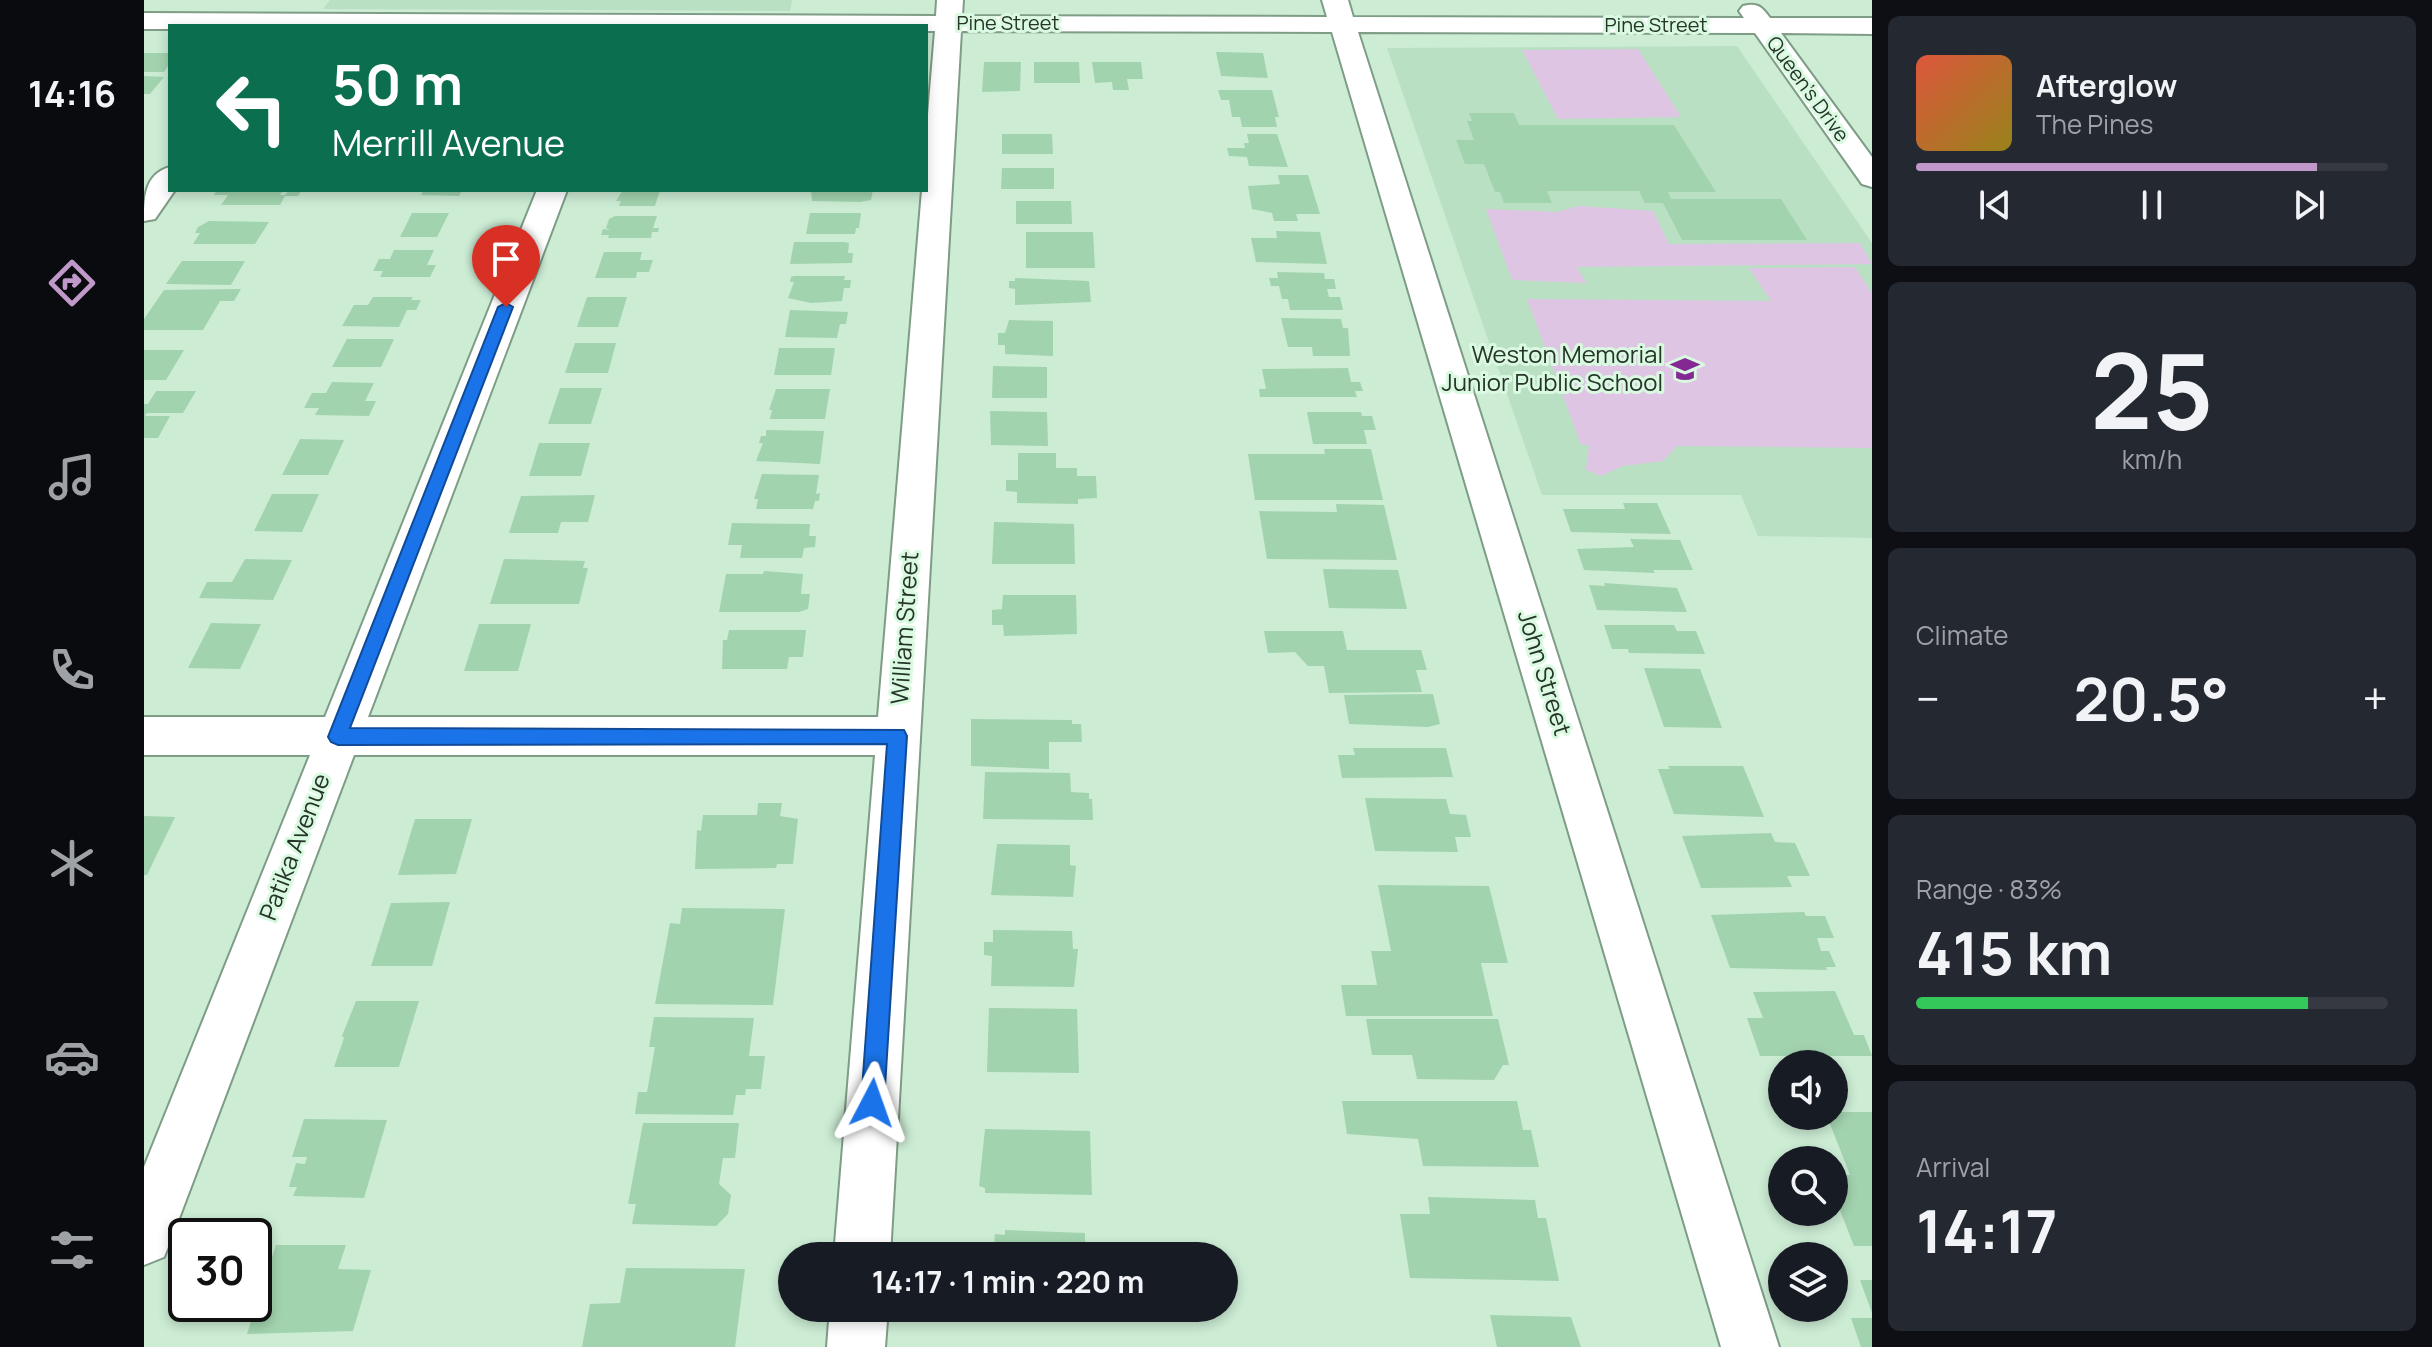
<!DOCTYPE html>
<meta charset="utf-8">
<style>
:root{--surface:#171b24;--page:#242831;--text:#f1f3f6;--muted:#9ea1a6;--line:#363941;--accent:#c098ca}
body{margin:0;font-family:Manrope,sans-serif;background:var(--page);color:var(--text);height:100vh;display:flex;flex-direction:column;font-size:30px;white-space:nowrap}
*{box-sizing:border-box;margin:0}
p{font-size:26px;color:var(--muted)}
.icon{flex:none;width:44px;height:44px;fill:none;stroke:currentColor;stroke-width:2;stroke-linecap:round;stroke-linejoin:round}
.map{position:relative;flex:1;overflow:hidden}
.side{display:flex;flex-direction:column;gap:16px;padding:16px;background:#0d0f14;width:560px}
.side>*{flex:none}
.hud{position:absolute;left:24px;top:24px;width:760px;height:168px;border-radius:0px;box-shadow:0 4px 12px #0003;background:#0b6e4f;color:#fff;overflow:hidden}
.fabs{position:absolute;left:1624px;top:1050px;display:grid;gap:16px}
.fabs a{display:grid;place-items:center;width:80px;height:80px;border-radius:50%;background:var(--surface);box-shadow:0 4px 12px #0003;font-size:40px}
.speed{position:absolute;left:24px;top:1218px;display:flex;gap:16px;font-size:40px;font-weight:700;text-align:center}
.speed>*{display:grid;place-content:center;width:104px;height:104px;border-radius:50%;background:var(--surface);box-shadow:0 4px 12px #0003;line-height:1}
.speed .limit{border:4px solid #111;border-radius:12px;background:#fff;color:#111}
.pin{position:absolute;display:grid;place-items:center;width:68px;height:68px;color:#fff;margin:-82px -34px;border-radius:50% 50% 50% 0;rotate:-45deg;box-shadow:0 0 8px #0007}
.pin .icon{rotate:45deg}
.me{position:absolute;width:88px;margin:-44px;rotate:4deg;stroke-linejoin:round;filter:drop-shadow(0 0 6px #0008)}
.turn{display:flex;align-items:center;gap:28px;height:168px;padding:0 32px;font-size:36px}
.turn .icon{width:104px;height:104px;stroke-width:2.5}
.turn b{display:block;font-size:56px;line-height:68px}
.big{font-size:60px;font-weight:700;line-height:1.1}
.side .tile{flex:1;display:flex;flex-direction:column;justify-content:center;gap:12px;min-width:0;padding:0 28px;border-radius:12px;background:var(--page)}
.side .dial{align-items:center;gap:0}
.dial b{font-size:104px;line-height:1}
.song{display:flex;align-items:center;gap:24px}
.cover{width:96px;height:96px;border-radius:12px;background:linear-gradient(135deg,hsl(10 70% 55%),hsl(50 70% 35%))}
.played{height:8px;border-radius:4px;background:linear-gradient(90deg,var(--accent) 85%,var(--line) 85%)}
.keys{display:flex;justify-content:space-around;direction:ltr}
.heat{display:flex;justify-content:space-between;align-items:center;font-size:44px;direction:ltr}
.charge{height:12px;border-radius:6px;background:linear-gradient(90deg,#34c759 83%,var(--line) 0)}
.trip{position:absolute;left:634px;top:1242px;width:460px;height:80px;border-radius:40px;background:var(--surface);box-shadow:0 4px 12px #0003;font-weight:700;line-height:80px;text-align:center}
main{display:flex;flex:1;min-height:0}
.tabs{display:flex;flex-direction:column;width:144px;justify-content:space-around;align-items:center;background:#090b0e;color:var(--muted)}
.tabs .icon{width:56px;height:56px}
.tabs .on{color:var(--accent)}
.tabs b{font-size:36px;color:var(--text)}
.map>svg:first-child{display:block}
.built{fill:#bae0c4}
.green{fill:#dfc5e4}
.building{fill:#a2d3af}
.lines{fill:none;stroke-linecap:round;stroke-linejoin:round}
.minor-casing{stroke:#7e9c86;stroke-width:4}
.minor{fill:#fff;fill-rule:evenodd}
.route{fill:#1a73e8;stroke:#114b97;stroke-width:2}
.labels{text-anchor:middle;stroke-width:6;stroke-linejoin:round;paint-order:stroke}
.far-street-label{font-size:20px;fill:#27342a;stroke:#d9fae1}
.poi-label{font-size:24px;fill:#27342a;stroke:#d9fae1;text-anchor:end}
.street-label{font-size:24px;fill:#27342a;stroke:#d9fae1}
</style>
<main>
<nav class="tabs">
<b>14:16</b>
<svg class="icon on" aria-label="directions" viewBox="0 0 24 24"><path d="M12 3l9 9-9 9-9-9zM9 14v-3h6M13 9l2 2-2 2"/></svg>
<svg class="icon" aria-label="music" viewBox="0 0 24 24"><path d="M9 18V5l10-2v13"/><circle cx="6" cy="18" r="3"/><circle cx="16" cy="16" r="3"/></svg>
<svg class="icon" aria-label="phone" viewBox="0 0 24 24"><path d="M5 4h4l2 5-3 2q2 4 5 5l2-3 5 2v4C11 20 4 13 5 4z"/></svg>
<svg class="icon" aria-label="climate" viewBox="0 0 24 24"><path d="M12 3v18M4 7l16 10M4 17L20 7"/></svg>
<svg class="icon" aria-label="car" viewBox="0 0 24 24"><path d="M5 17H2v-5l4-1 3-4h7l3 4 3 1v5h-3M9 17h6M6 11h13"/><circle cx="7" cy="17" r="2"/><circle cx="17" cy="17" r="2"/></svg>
<svg class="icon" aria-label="filters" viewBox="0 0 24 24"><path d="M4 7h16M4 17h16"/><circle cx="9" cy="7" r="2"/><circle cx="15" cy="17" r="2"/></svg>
</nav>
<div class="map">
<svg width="1728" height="1347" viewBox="0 0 1728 1347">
<rect width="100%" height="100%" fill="#ccecd4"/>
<path class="built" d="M186,0H648L646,11L179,9Z
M1593,46L1728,243V538L1614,536L1597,495H1398L1243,48Z"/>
<path class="green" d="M1494,49L1537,117L1414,119L1378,50Z
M1435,206L1509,211L1525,244L1716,243L1728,264L1432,267L1443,283L1368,280L1342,209L1413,212Z
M1711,267L1728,294V448L1533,446L1519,461L1479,466L1457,476L1442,470L1445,445H1437L1383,299L1627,301L1605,268Z"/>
<path class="building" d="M1072,52L1119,53L1124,78L1077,76Z
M0,53H26V63L20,72H0Z
M840,62H877L876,91L838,92Z
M890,62H935L936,83H890Z
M948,62H997L999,79H983L985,90H969L968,82L951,83Z
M0,76L20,77L6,94H0Z
M1074,90H1128L1135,117H1131L1133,127H1098L1096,117H1088L1085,100H1077Z
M1325,113H1370L1375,125H1530L1572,192H1524L1527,199H1637L1663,240H1538L1519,203H1501L1495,191H1403L1408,203H1360L1356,192H1351L1340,164H1321L1312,140H1330L1323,121H1328Z
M858,134H908L909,154H858Z
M1103,134H1133L1144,167L1105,166L1103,157L1085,156L1083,148H1101L1100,143H1105Z
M858,168H910V189H857Z
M1134,175H1164L1176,214H1152L1154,221H1130L1128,213L1108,209L1104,186L1136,184Z
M73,190H139L136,195H141L145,190H158L154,196H141L136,205H77L84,195H70Z
M280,190H318L315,196L277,195Z
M479,190H516L511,206H475L477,201H472Z
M667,190H729L727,200L716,202L668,201Z
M872,201H927L928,224H872Z
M268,213H305L293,237H256Z
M666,213H717L715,228H712L711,234H662Z
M471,216H513L509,228H515L514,232H508L507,238H464L465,235H457L459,229L466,230L462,228L465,219Z
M65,221L125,222L111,244H49L56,233H51L54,227Z
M1132,231L1176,232L1183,264L1112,262L1107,238H1133Z
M882,232H949L951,268H882Z
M650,242H700L705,243L704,253H709L708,263L646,264Z
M250,250H290L283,265H292L286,277H236L239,271H229L235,259H246Z
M460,252H498L496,260H509L505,272H493L492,278H451Z
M38,261H101L87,285L22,284Z
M1133,272L1180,273L1181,279H1190L1192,289H1183L1185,297H1196L1199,310H1146L1144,299H1138L1135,286H1127L1125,278H1134Z
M650,276H701L700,280H707L706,288H700L698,301L667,303L644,298L650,282H646L647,277Z
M871,278L945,281L947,302L871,305V289L865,288V281H871Z
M97,289L90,301H76L59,330H0V319L20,290Z
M229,297H269L267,300H277L272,310H263L255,327L198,326L210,305H224Z
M443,297H483L474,327H433Z
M646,310L704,312L702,324H696L693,338L641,337Z
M1137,318L1197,319L1199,328H1204L1206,356H1169L1168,347H1144Z
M865,320L909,321V356L861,354V345H854V333H861Z
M203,339H250L237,367H188Z
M431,343H472L464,373H421Z
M635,348H691L687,375H630Z
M0,350H40L22,380H0Z
M849,366L903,367V398H848Z
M1204,368L1207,382H1216L1219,391H1211L1213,397H1116L1115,389H1122L1118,369Z
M188,382L230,383L221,401H232L225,416L171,415L175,408H160L168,393H182Z
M416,388H458L447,424H404Z
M632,389H686L681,419H626L628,410H625Z
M12,391H52L39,413H3L1,416H26L14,438H0V404H4Z
M846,411L903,412L904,446L847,445Z
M1163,412H1217L1218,416H1228L1232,430H1220L1223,444H1169Z
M622,430L680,431L676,464L612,461L619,443H615L617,436H622Z
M156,439L200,440L184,475H138Z
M395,443H446L437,476H385Z
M1180,449H1227L1239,500H1111L1104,454H1181Z
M874,453H912V468H933V476H952L953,498L934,499V504L873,503V492L862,491V480H874Z
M618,474L675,475L672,494L676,493L675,501H671L669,509H612L614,499H610Z
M128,494H175L158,532L110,531Z
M451,495L444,522H417L414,533H365L377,496Z
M1479,503H1513L1527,534L1427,532L1419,509H1481Z
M1192,504L1240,505L1253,560L1123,559L1115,511L1193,512Z
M850,522L930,524L931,564H848Z
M588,523L666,524L665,536H672L671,547L660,548L658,558H596L598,545H584Z
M1486,539L1536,540L1549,570H1509L1511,573L1440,570L1433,549L1490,547Z
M101,559L148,560L129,600L55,598L63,582H88Z
M360,559L441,561L439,568H444L435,604H346Z
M1179,569L1254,570L1263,609L1185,608Z
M620,571L659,574L657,594H666L664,609L655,612H575L582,574H619Z
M1460,583L1533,588L1543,612L1453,610L1445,585L1461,586Z
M859,595H932L933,634L860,636L859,625H848V610L858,609Z
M67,623L117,624L96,669L44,668Z
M335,624H387L374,671H320Z
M1460,625H1530L1533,631H1552L1561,654L1485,653L1484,649H1468Z
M585,630H662L659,657H645L643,669H578L579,640H583Z
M1120,631H1199L1203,650H1277L1283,670H1272L1278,692L1185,693L1180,666H1164L1151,652L1124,653Z
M1500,668L1556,669L1578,728L1520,727Z
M1289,694L1296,724L1284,727L1205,724L1200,695Z
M827,719L928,720V724H937L938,742H905V769L827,766Z
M1209,748H1302L1309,777L1198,778L1194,755H1211Z
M1524,766H1599L1620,817L1530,814L1514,769H1526Z
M841,772L926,773L927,792L945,793V799H948L949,820L839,819Z
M1221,798L1302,799L1306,814L1322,815L1327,837H1311L1314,852L1231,851Z
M614,803H638L636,816L654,819L649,864H633L632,868L551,869L553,830L557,831L559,815H613Z
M0,816L31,817L3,875H0Z
M271,819H328L312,874L254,875Z
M1627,833L1631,842L1651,843L1666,876H1643L1648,887L1557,888L1538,836Z
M853,844L926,845V865L932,866L929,897L847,895Z
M1234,885L1345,886L1364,963H1337L1349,1016H1202L1197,985H1233L1227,951H1247Z
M306,902L288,966H227L247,903Z
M538,908L641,909L629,1005L511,1004L526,923L536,924Z
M1660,912L1662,916H1681L1690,938H1673L1677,951H1685L1692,967H1682L1683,970L1586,968L1567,915Z
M849,930L928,931L929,949H934L930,987L847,986L848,956L840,955V942H849Z
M1691,991L1710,1035H1720L1728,1056H1616L1603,1018H1619L1609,992Z
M212,1001H275L255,1067H190L200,1038L198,1036Z
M845,1008L933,1009L935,1073L843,1072Z
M510,1017L610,1018L605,1056H621L617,1089H602L601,1095H592L589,1115L491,1114L494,1092H503L511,1047H505Z
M1222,1019H1354L1365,1065H1359L1350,1080L1273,1079L1268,1055H1228Z
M1198,1101H1373L1379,1130H1387L1395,1167L1279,1166L1274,1139L1203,1134Z
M1690,1112H1728V1246H1710L1690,1195V1175H1706L1683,1116H1690Z
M160,1119L243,1120L220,1198L149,1196L153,1187H145L152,1163L161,1164L163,1157H148Z
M499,1123H595L591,1158H579L575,1184L587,1195L584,1214L572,1226L488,1224L492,1204H484Z
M841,1129L946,1131L948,1195L841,1193V1188L835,1186Z
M1284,1197L1391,1200L1394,1218H1402L1415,1281L1266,1278L1256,1214H1286Z
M861,1230L941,1233V1256H849L851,1234L861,1235Z
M132,1245H202L194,1269L227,1270L209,1331L103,1334Z
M482,1268L601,1269L591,1347H438L446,1304L476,1303Z
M1716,1280H1728V1313Z
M1346,1315L1427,1317L1437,1347H1353Z
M1707,1318H1728V1347H1717Z"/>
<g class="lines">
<defs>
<path id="minor" d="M793,0H819L818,16L1183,17L1178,0H1204L1209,17L1600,18L1595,11L1599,6C1614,2 1618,7 1626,18H1728V34L1637,33L1728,157V187L1718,184L1611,33L1214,32L1635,1347H1577L1188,32L817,31L746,1256H690L731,755H210L28,1237L20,1257L0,1265V1167L166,755H0V717H181L393,190H423L224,717H734L778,190H782V138L791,31H782V26H26V29H0V13L792,16Z
M26,167V190H31L11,219L0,221C0,199 0,174 26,167Z
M686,1308H744L741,1347H683Z"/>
</defs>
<use href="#minor" class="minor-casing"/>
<use href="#minor" class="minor"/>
</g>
<path class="route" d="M362,303L369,307L206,728L760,730L763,736L740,1103L736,1111L728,1114L720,1111L717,1103L743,744L194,745L187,742L184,737L354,307Z"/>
<defs>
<symbol id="school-bare" viewBox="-9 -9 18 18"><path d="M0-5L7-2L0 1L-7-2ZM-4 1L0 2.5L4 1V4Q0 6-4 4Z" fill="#842994" stroke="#d9fae1" stroke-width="2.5" paint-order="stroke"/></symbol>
</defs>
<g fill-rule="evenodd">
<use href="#school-bare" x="1521" y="349" width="40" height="40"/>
</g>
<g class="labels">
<g class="far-street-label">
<text x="864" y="30">Pine Street</text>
<text x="1512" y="32">Pine Street</text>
<text transform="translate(1664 89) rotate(54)" y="7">Queen's Drive</text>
</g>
<g class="poi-label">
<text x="1519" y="363">Weston Memorial<tspan x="1519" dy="28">Junior Public School</tspan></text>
</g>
<g class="street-label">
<text transform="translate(761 628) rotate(-86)" y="8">William Street</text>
<text transform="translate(1400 673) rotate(73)" y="8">John Street</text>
<text transform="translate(151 847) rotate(-69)" y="8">Patika Avenue</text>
</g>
</g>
</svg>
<div class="fabs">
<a><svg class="icon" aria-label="sound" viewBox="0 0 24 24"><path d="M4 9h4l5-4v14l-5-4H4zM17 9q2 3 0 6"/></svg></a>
<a><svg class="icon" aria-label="search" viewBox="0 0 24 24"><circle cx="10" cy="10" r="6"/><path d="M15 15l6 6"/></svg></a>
<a><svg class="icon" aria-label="layers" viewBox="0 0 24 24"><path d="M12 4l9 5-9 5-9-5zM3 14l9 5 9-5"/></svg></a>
</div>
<div class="speed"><div class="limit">30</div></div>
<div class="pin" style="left:362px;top:307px;background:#d93025"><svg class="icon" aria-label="arrive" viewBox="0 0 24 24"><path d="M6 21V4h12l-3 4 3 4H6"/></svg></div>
<svg class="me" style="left:728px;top:1103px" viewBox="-20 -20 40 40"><path d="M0-17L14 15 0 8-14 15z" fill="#1a73e8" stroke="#fff" stroke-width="4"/></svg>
<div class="trip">14:17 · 1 min · 220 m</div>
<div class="hud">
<div class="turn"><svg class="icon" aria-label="left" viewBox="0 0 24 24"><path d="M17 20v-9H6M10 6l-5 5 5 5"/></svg><div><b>50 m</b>Merrill Avenue</div></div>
</div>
</div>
<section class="side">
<div class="tile">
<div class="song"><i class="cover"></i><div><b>Afterglow</b><p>The Pines</p></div></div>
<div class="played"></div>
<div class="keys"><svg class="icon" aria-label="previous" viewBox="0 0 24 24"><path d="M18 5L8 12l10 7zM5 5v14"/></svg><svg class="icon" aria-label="pause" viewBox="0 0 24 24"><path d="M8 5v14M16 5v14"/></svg><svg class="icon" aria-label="next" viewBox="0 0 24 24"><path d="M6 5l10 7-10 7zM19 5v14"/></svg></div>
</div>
<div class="tile dial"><b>25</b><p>km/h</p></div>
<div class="tile"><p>Climate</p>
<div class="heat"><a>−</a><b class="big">20.5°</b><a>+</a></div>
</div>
<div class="tile"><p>Range · 83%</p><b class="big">415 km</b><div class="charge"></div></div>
<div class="tile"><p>Arrival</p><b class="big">14:17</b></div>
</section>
</main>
